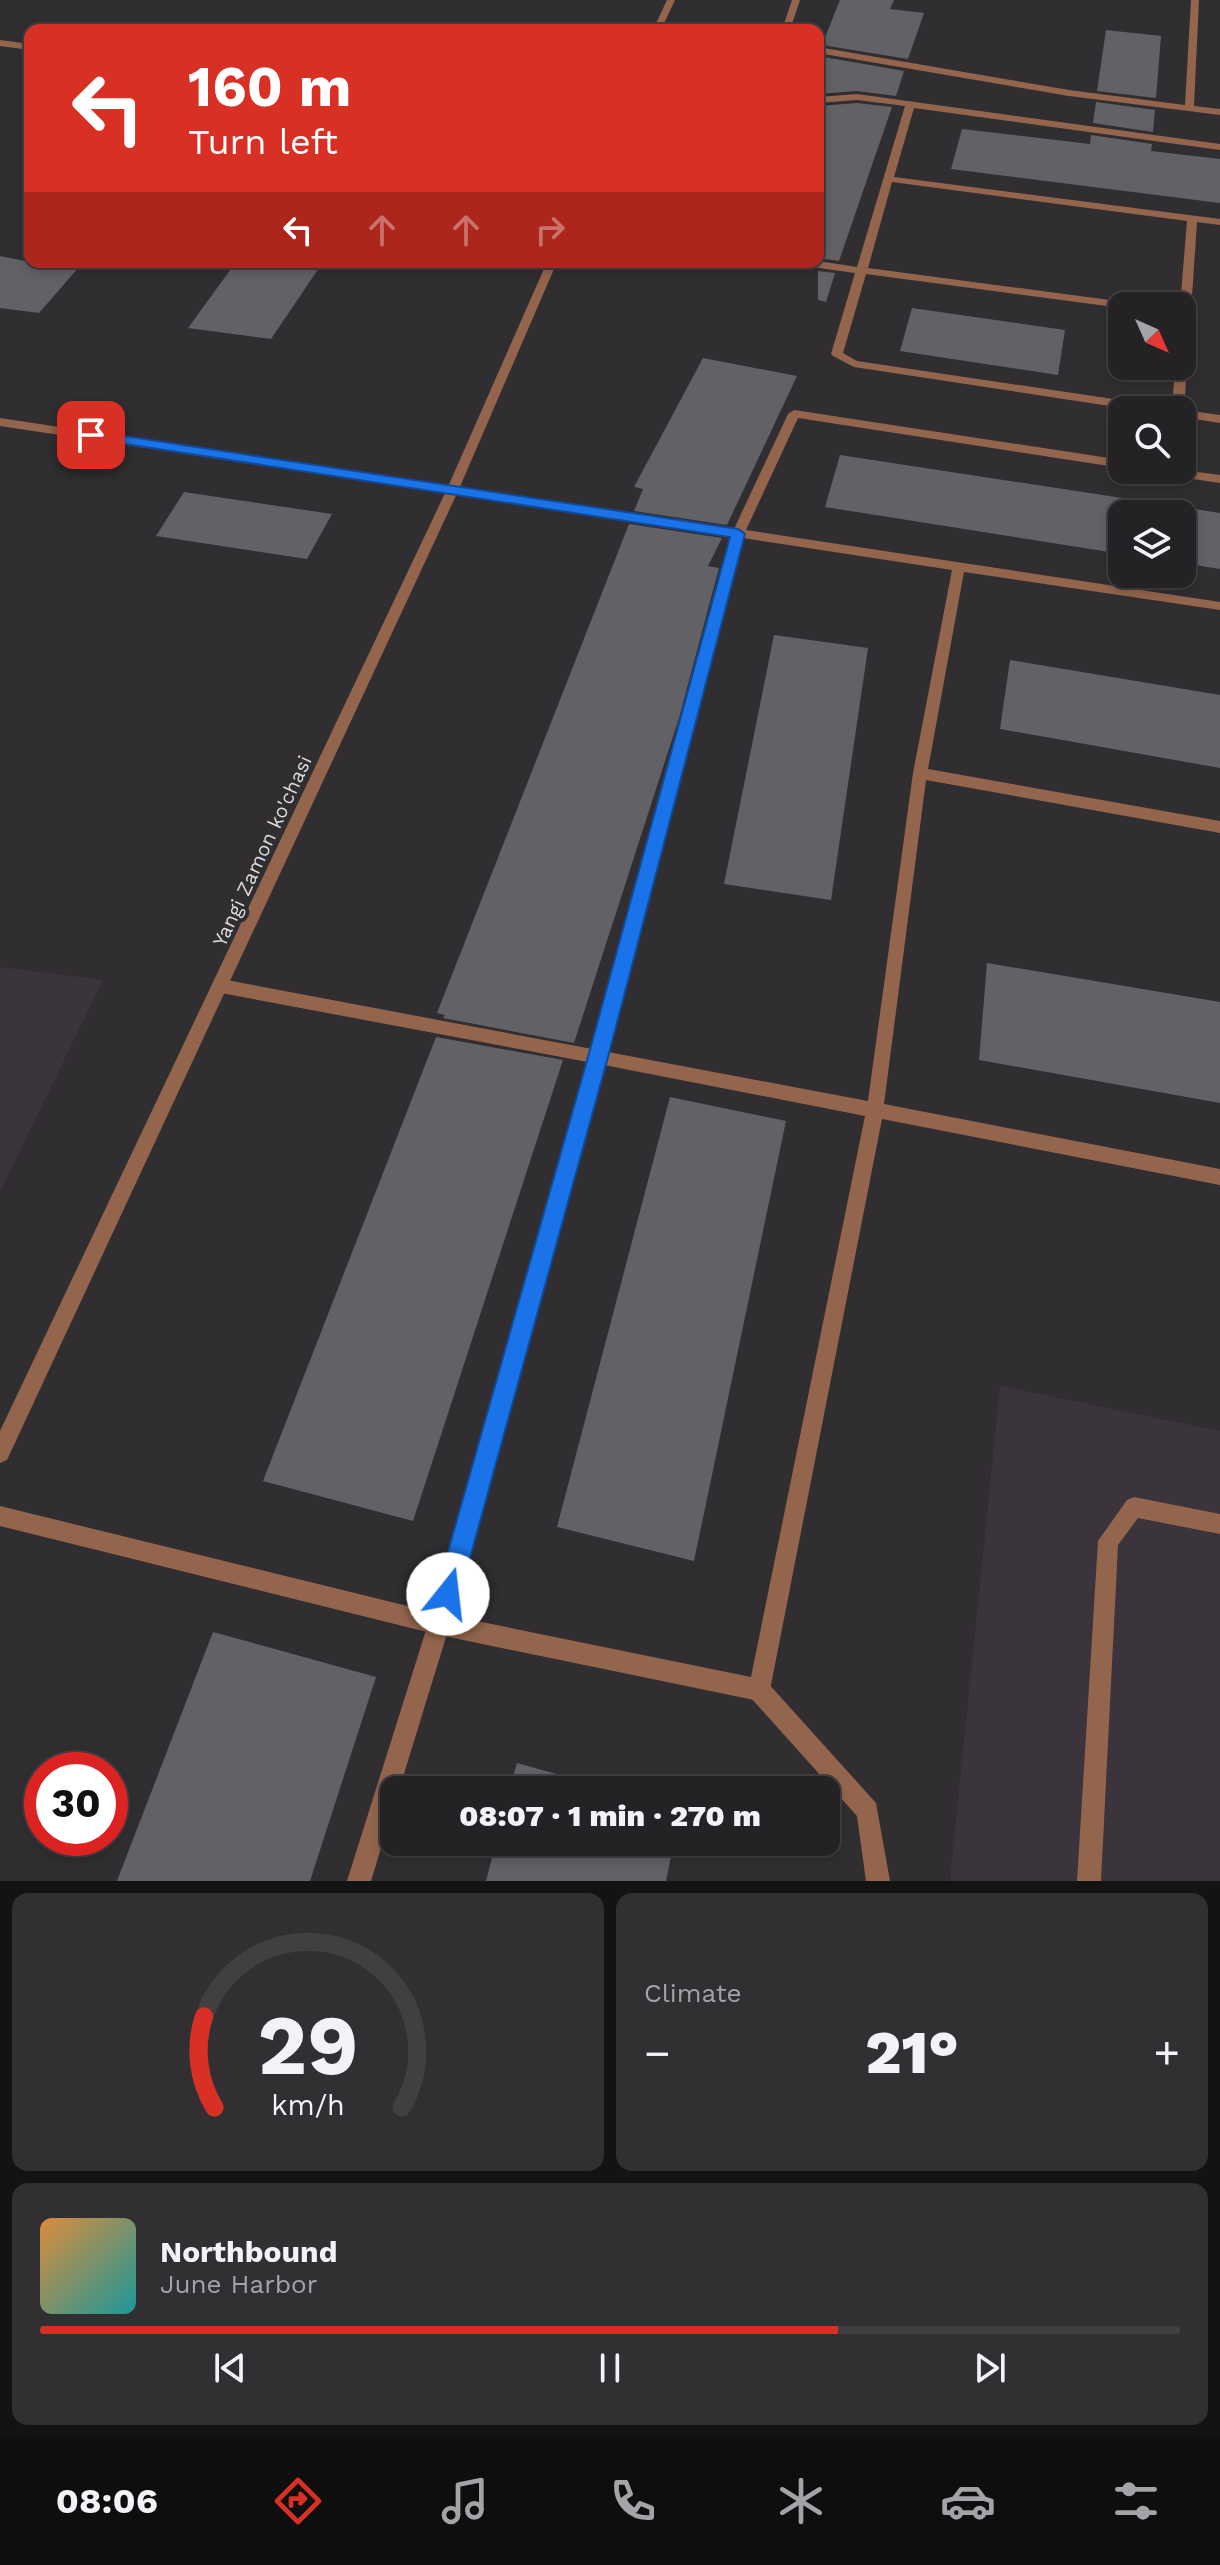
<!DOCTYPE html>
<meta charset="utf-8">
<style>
:root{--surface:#252225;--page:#312f32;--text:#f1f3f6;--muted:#a3a4a7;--line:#423f42;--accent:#d93025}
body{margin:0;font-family:"Work Sans",sans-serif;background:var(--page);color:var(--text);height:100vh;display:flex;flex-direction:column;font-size:30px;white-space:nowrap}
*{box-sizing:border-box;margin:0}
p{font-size:26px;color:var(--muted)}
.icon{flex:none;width:44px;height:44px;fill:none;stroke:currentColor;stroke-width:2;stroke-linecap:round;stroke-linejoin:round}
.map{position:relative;height:1881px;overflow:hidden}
.side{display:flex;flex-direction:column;gap:12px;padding:12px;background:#141314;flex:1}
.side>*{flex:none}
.banner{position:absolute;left:24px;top:24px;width:800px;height:244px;border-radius:16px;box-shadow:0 4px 12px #0003,0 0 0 2px var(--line);background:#d93025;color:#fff;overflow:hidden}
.needle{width:52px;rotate:135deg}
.tools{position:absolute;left:1108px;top:292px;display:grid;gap:16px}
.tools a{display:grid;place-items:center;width:88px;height:88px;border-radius:16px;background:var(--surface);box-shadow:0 4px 12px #0003,0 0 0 2px var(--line);font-size:40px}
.speed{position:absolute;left:24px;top:1752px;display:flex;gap:16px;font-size:40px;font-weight:700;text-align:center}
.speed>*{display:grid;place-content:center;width:104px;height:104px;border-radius:50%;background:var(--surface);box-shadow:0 4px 12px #0003,0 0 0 2px var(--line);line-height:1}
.speed .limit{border:12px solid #d22;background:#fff;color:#111}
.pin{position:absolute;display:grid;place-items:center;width:68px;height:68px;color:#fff;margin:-34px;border-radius:16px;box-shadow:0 4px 12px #0006}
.me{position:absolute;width:88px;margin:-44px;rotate:16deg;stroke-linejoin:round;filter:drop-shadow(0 0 6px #0008)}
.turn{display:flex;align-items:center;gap:28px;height:168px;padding:0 32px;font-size:36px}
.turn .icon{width:104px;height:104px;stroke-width:2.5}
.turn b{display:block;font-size:56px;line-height:68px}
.lanes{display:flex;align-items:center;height:76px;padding:0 32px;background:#0003;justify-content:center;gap:40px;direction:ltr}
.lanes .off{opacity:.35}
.big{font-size:60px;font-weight:800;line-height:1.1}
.side .tile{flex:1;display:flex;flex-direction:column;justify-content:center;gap:12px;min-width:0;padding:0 28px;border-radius:16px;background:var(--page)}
.side .dial{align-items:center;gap:0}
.dial svg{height:208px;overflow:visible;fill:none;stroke:var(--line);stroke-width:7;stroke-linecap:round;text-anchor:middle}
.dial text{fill:var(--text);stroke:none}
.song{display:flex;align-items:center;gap:24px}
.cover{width:96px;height:96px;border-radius:12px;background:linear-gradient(135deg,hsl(30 70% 55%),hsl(180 70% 35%))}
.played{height:8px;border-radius:4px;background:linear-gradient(90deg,var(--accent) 70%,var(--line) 70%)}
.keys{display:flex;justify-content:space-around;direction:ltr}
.heat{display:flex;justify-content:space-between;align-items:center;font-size:44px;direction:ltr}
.side .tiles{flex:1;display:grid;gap:12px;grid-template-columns:1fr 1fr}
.tile:last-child{grid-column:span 2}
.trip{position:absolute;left:380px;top:1776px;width:460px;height:80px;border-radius:16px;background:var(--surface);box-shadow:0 4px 12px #0003,0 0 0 2px var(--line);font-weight:800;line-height:80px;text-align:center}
.tabs{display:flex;height:128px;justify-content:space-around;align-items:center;background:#0f0e0f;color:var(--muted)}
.tabs .icon{width:56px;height:56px}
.tabs .current{color:var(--accent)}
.tabs b{font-size:36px;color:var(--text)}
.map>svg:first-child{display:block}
.built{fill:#3b343c}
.building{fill:#626166}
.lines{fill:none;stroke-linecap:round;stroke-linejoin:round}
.service{fill:#94654d;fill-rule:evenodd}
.minor{fill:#94654d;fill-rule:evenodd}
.tertiary{fill:#94654d;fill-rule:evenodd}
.route{fill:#1a73e8;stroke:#114b97;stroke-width:2}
.labels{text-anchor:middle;stroke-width:8;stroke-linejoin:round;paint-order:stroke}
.street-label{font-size:20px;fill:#dddbdd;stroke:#312e31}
</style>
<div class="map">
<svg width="1220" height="1881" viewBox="0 0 1220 1881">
<rect width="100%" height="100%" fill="#312e31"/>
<path class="built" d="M0,967L103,980L0,1192Z
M1000,1386L1220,1431V1881H950Z"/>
<path class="building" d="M840,0H894L890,9L924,13L908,59L822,45Z
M1106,30L1161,36L1156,98L1097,91Z
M818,56L904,71L896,96L857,91L818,94Z
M1096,102L1155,110L1153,132L1093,123Z
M857,103L892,107L839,261L818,258V106Z
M962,129L1090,144L1091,135L1152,144L1151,151L1220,159V203L951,169Z
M0,256L30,262L79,267L39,313L0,308Z
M236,262H323L271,339L188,328Z
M818,271L835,273L826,302L818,300Z
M912,308L1065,330L1058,375L900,351Z
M703,358L797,376L727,525L634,511L643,489L634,487Z
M840,455L1220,513V569L1182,563V514H1122V554L825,507Z
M184,492L332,514L307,559L156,536Z
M629,524L722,538L708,566L719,568L679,718L574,1043L443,1018L445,1015L437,1013Z
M774,635L868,648L831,900L724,884Z
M1010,660L1220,695V768L1000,729Z
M987,963L1220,1002V1103L979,1060Z
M436,1037L563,1060L413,1521L263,1481Z
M670,1097L786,1121L694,1561L557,1527Z
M213,1632L376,1677L310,1881H117Z
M517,1763L614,1790H509Z
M496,1842H674L666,1881H486Z"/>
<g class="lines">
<path class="service" d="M0,40L30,44V50L0,46Z
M857,94L1220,144V150L914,108L894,177L1220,219V225L1197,222L1188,355L1182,358L1180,306L1187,221L892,182L868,268L1132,303L1138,306L1122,308L866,274L843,353L857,361L1160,406L1166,410H1136L854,367L833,356L831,354L855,273L798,265L793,262L818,261L857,267L905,106L857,100L818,103V97Z
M1182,363L1187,366L1184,410L1220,415V423L1182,417V410H1172L1175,366H1182Z
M1134,1497L1220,1514V1534L1138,1518L1118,1545L1101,1881H1077L1098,1541L1127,1500Z
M439,1613L447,1616L450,1624L399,1790H394V1805L371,1881H347L428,1624L431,1616Z
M759,1679L767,1682L876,1803L890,1881H866L857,1816L751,1698L748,1690L751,1682Z"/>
<path class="minor" d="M792,0H800L790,30H782Z
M1191,0H1199L1194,106L1220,109V115L1069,96L818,53V47L1069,90L1185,105Z
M794,410L1122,460V468L798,418L746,530L1220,602V610L964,572L928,769L1220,821V833L926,780L884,1104L1220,1169V1185L882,1119L770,1690L767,1698L759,1701L439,1635L0,1526V1506L432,1612L588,1062L221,993L215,991L213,986L215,981L221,979L592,1049L731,536L0,426V418L734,529L788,414ZM743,538L952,570L913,773L868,1101L608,1052ZM604,1065L865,1116L751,1677L452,1616Z
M1153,470H1182L1220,475V483L1159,474Z"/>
<path class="tertiary" d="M667,0H675L661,30H653Z
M547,262H557L459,489L7,1460L0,1463V1431L447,489Z"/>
</g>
<path class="route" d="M91,431L738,529L745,534L608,1057L460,1594L456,1602L448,1606L439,1602L436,1594L588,1057L730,537L86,438V432Z"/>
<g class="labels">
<g class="street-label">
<text transform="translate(262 851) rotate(-65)" y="7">Yangi Zamon ko'chasi</text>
</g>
</g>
</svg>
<div class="tools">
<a><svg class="needle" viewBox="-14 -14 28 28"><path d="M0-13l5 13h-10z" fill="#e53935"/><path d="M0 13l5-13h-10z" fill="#a3a4a7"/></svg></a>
<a><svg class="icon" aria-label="search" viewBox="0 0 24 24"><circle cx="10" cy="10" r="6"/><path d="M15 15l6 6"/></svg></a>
<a><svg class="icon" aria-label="layers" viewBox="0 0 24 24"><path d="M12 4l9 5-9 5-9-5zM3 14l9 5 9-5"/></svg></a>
</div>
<div class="speed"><div class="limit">30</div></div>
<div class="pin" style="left:91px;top:435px;background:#d93025"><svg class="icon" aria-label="arrive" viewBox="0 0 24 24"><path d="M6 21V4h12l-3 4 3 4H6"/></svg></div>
<svg class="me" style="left:448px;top:1594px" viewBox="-20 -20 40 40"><circle r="19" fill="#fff"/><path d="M0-13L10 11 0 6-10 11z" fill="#1a73e8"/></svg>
<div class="trip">08:07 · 1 min · 270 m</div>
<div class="banner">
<div class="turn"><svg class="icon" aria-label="left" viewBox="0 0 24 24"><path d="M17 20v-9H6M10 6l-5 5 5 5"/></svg><div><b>160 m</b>Turn left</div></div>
<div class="lanes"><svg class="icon" aria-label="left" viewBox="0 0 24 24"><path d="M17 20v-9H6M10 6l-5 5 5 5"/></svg><svg class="icon off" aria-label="ahead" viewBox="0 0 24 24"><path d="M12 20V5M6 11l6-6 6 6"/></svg><svg class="icon off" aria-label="ahead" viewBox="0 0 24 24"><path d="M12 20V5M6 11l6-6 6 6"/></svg><svg class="icon off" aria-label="right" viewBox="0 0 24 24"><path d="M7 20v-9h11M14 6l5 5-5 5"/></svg></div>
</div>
</div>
<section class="side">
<div class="tiles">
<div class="tile dial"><svg viewBox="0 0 100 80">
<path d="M14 69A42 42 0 1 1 86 69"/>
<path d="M14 69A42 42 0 0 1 10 34" stroke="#d93025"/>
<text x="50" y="56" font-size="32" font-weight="700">29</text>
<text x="50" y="72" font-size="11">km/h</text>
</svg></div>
<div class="tile"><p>Climate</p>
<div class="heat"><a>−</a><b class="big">21°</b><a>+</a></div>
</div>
<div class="tile">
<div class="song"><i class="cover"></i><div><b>Northbound</b><p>June Harbor</p></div></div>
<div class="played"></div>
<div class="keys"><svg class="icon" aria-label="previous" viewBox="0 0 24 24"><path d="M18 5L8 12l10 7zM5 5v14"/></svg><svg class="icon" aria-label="pause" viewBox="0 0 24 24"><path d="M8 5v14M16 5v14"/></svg><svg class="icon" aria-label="next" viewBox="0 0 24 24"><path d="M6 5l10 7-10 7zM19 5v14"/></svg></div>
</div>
</div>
</section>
<nav class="tabs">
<b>08:06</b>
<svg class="icon current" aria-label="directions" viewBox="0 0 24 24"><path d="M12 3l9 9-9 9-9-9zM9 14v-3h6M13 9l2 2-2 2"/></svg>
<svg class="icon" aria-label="music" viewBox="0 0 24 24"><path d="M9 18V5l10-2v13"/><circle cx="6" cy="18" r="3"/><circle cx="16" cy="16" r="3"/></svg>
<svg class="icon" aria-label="phone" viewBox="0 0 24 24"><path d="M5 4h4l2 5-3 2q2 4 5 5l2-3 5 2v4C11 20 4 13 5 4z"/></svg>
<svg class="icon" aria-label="climate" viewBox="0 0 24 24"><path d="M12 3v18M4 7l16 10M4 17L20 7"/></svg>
<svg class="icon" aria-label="car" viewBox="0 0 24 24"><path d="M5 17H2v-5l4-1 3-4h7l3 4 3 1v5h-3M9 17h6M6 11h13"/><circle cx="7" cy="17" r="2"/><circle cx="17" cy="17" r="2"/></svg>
<svg class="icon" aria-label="filters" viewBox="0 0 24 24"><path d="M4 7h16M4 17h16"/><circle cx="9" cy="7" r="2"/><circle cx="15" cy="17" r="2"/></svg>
</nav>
